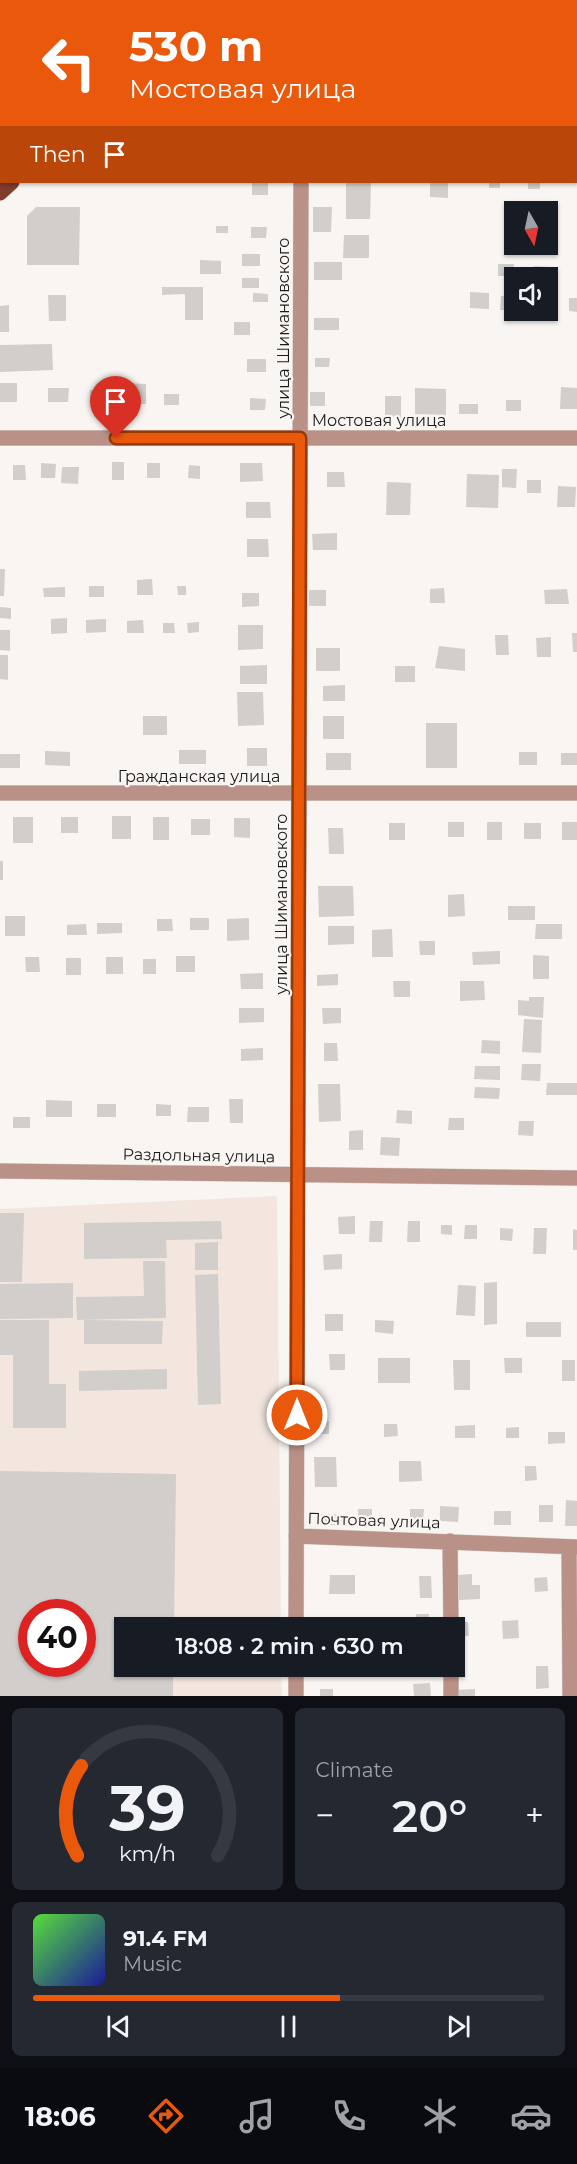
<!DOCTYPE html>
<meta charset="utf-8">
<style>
:root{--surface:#171b24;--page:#242831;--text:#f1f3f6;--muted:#9ea1a6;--line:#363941;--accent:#ea580c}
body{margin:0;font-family:Montserrat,sans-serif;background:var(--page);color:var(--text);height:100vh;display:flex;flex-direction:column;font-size:22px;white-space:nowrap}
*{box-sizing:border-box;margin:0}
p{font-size:20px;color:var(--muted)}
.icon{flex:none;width:33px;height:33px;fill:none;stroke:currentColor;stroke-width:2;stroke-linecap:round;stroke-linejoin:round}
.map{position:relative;height:1696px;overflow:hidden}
.panel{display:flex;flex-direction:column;gap:12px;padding:12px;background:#0d0f14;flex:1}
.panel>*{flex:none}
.guide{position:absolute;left:0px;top:0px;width:578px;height:183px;box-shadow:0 2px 4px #0004;background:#ea580c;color:#fff;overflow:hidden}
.needle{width:39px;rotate:171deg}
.tools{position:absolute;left:504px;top:201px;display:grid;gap:12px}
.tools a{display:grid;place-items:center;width:54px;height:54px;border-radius:0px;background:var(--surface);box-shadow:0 2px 4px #0004;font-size:30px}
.speed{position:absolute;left:18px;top:1599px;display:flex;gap:12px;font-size:30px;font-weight:700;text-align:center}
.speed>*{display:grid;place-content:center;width:78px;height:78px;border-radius:50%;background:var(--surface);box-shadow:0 2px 4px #0004;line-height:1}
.speed .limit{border:9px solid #d22;background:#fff;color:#111}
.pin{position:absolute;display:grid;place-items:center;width:51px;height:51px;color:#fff;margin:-62px -26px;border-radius:50% 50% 50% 0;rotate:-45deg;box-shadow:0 0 6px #0007}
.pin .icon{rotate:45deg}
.me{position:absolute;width:66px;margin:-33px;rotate:0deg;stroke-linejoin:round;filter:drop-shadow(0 0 4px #0008)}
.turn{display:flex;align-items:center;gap:21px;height:126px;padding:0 30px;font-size:27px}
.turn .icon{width:78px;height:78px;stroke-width:2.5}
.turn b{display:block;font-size:42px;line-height:51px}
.then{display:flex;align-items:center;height:57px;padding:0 30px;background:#0003;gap:12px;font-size:22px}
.big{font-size:45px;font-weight:600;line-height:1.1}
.panel .widget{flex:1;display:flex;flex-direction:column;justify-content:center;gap:9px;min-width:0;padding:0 21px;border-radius:9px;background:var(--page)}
.panel .dial{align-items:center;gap:0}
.dial svg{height:156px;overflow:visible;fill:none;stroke:var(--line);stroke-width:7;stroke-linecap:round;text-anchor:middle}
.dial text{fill:var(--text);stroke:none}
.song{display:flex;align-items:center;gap:18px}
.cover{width:72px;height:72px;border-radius:9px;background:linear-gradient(135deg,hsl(110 70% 55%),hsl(240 70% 35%))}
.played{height:6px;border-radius:3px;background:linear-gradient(90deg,var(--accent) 60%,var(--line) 60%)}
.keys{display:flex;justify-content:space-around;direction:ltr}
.heat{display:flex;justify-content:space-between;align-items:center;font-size:33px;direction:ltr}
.panel .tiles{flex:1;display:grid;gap:12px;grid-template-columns:1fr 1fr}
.widget:last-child{grid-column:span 2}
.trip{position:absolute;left:114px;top:1617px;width:351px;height:60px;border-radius:0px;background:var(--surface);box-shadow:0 2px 4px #0004;font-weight:600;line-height:60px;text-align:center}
.menu{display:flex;height:96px;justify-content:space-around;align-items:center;background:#090b0e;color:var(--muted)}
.menu .icon{width:42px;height:42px}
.menu .current{color:var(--accent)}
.menu b{font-size:27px;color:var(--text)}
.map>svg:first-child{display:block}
.built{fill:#f2e6df;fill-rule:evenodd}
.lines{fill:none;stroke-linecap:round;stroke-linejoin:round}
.stream{stroke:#a07f80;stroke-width:4}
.building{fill:#d1cecb;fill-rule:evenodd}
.minor-casing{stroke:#d6d2cf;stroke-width:16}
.major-casing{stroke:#d6d2cf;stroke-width:16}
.minor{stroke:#b99186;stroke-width:15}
.major{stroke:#803c2c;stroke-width:15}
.route-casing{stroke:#983908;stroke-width:15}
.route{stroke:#ea580c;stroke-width:10}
.labels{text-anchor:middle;stroke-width:4.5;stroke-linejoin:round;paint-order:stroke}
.street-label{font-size:16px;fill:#1c1b1a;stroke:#f9f5f2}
</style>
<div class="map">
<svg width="577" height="1696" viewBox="0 0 577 1696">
<rect width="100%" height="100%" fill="#f9f5f2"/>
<path class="built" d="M277,1196L281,1627L124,1628V1666L281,1667L282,1696H0V1209ZM32,1612H82V1664H32Z"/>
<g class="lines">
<path class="stream" d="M0,148L2,147"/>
</g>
<path class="building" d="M252,182H268V195H252Z
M346,182H371L370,219H346Z
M430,182H448V198L430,197Z
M489,182H500V188H489Z
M528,182H540V189H528Z
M36,207H80L79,265H27V216Z
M313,207H332L331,232H313Z
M216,226H228V233H216Z
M251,227H267L266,238H251Z
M344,235H369V258H343Z
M242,254H260V266H242Z
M200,260L221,261V274H200Z
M314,262H342V280H314Z
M498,264H514L513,276H498Z
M534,266L550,267L549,278H533Z
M242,278H259V288H242Z
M162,287H203V320H185V294L162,295Z
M470,292L489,293V309L470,308Z
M253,293L268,294V302H253Z
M48,295H66V321H49Z
M501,296H514V310H500Z
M548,297L556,298V310H548Z
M569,298H577V312L569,311Z
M9,305V332H0V306Z
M314,318H339V330H314Z
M234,322H250V335H234Z
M52,344L53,370L0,372V345Z
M315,358H330L329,367H315Z
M247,359H266V372H247Z
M0,383H17V402H0Z
M126,383L146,384V404H126Z
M561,387L577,388V409H560Z
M48,388H69L68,402H48Z
M415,388L446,389V415L415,414Z
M90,390L110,391L109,404L90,403Z
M310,392H325V406H310Z
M164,394H179V405H164Z
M385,396H401V417L385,416Z
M250,398L266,399L265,410H250Z
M506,400H521V411H506Z
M459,404H478V414H459Z
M112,462H124V480H112Z
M41,463L56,464L55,478H41Z
M147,463H160V478H147Z
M240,463H262L263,481L240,482Z
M13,465H25L26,480H13Z
M189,465L200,466V479L188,478Z
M62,467H79L78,484L61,483Z
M502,469H517L516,488L502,487Z
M327,472H344L345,487H327Z
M467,474L499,475L498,508L466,507Z
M527,480H541V493H527Z
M387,482L411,483L410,515H386Z
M558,486L576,487L575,507H557Z
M246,502H270L271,518H246Z
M337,533V550H313L312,534Z
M247,539H268L269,557H247Z
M0,569H5L4,596H0Z
M152,579L153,595H137V580Z
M89,586H104V597H89Z
M177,586H186V595H178Z
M65,587V597H44L43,588Z
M444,588L445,603H430V589Z
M567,589L569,604H545L544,590Z
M309,590H326V606H309Z
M242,593H259V606L242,607Z
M0,607L11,608V619L0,618Z
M67,618V633L51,634V619Z
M106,619V632L86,633V620Z
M143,620L144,633H127V621Z
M199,622V632L188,633L187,623Z
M163,623H174L175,633H163Z
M238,625H263V649L238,650Z
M0,630H10V651L0,650Z
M572,633H577V652H573Z
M495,635H508L509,655H496Z
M551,637V657H537L536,638Z
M439,646L465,649V671L435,668Z
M316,648H340V671H316Z
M0,655H8V680L0,679Z
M267,665V684H240V666Z
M395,666H415V682H395Z
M345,685V701H323V686Z
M237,692H263L264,725L238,726Z
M143,716H167V735H143Z
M323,716H344V739H323Z
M426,723H457V768H426Z
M247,748H267V766H247Z
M179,750H206V764H179Z
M45,751L70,752V766L45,765Z
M519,752H537V765H519Z
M326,753H351V770H326Z
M561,753H577V765H561Z
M0,754H20V768H0Z
M112,816H131V839H112Z
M13,817H33V843H13Z
M61,817H78V833H61Z
M153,817H169V840H153Z
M234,818H250V838L234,837Z
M191,819H210V835H191Z
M448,822H464V837H448Z
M487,822H502V840H487Z
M562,822H577V840H562Z
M389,823H405V840H389Z
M524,823H541V839H524Z
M328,828H343L344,854H329Z
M0,861H3V880H0Z
M318,886H353L354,916L319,917Z
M464,894L465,916L448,917V895Z
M508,906H535V920H508Z
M5,916H25V936H5Z
M190,918H209V930H190Z
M249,918V940L227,941V919Z
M157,919H172L173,931H157Z
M97,923H122V933L97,934Z
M86,924L87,935H67V925Z
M536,924H562V939H535Z
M328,926H354V944L328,945Z
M392,929L393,957H372V930Z
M419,941H435V955H420Z
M500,951V964L473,965L472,952Z
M533,955L549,956V979H533Z
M176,956H195V972H176Z
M25,957H39L40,972H26Z
M106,957H123V974H106Z
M66,958H81V975H66Z
M143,959H156V974H143Z
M263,973V989H241L240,974Z
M338,974V985L317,986V975Z
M393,981H410V997H394Z
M460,981H484L485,1000L460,1001Z
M529,997H544L543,1018L518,1015V1000L529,1001Z
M239,1008H264V1022L239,1023Z
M322,1008H341V1023L323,1024Z
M524,1019L542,1020L541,1053L522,1052Z
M482,1040L500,1041V1054L481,1053Z
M324,1043H337L338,1061H324Z
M263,1048V1060L241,1061V1049Z
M522,1064H541L540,1081L521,1080Z
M475,1066H500V1080L474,1079Z
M547,1083H577V1095H546Z
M318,1084H340L341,1121L319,1122Z
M475,1087L500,1088L499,1099L474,1098Z
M229,1099H243V1123H230Z
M46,1100L72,1101V1117H46Z
M97,1104H116V1117H97Z
M156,1104L171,1105V1116H156Z
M188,1107H209V1122H187Z
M397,1110L412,1111V1124L396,1123Z
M13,1117H30V1128H13Z
M449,1118H464V1130H448Z
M519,1121H534L533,1136L518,1135Z
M363,1130V1150H349V1131Z
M381,1137L400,1138L399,1156L380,1155Z
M0,1213H24L22,1282H0Z
M355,1216V1234H339L338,1217Z
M221,1221L222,1239L166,1240L167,1258L84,1259V1223Z
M370,1221H383L382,1242H369Z
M408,1221H420V1242H407Z
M441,1225H452V1235L441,1234Z
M465,1225H477V1239H464Z
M500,1228L513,1229L512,1241L500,1240Z
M534,1228H547L546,1254H533Z
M573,1229L577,1230V1250H573Z
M218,1242V1270H195V1243Z
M342,1254V1269L324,1270L323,1255Z
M143,1261H165L166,1318L77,1320L76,1297L144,1296Z
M218,1274L221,1404L198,1405L195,1275Z
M497,1282V1324L484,1325V1283Z
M73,1283V1318L0,1319V1284Z
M458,1285L476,1286L475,1316L456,1315Z
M325,1314H343V1331H325Z
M0,1320H49V1384H66V1428H13V1355H0Z
M84,1320L163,1321L162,1344H84Z
M375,1320L394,1321L393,1334L375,1332Z
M526,1322H561V1337H526Z
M329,1354H345V1370H330Z
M378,1358H410V1383H378Z
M504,1358H522V1373H505Z
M453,1360H470V1390H454Z
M562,1360H575V1381H562Z
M167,1369V1389L79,1391V1371Z
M315,1421H329V1434H315Z
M384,1424H397L398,1436L384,1437Z
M475,1425V1438H455V1426Z
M519,1427V1438H506V1428Z
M548,1432H565V1443L548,1444Z
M314,1457H336L337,1487H315Z
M399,1461H421L422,1481L399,1482Z
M525,1466H536L537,1480L525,1481Z
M0,1471L176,1474L174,1628H124V1666H173V1696H0ZM32,1612H82V1664H32Z
M566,1500L577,1501V1526H565Z
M539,1505H553V1522H539Z
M440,1506L459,1507L458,1522L440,1521Z
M358,1509H372V1519H358Z
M410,1509H424L423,1521H410Z
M494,1511H511V1525H494Z
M315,1514H341V1525H316Z
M472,1574V1585H480V1599L459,1600L458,1575Z
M330,1575H355V1594H329Z
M419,1576H431L432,1598H420Z
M547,1577L548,1591L535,1592L534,1578Z
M416,1614H429V1625L416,1626Z
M321,1620L338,1621V1628H321Z
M518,1620L519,1638L503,1639L502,1621Z
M456,1622H468L469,1636H457Z
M413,1666H430V1677H414Z
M536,1666H548L549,1688L536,1689Z
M430,1683L431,1696H414L413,1684Z
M320,1689H333V1696H320Z
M475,1689V1696H454V1690Z"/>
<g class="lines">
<defs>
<path id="minor" d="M0,438H577
M0,793H577
M0,1171L577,1178
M296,1536L577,1547
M450,1541L451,1628
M569,1547L570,1696
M296,1628L301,182
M451,1666V1696
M296,1696V1666"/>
<path id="major" d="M576,131H577
M0,193L12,182"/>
</defs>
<use href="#minor" class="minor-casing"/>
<use href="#major" class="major-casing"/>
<use href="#minor" class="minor"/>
<use href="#major" class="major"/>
</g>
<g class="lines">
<defs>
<path id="route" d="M116,438H300L297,1415"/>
</defs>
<use href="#route" class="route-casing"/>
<use href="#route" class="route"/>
</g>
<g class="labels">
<g class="street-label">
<text transform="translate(283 328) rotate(-90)" y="6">улица Шимановского</text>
<text x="379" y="426">Мостовая улица</text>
<text x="199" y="782">Гражданская улица</text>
<text transform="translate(281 904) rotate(-90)" y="6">улица Шимановского</text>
<text transform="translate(199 1155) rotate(1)" y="6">Раздольная улица</text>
<text transform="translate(374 1520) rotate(2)" y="6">Почтовая улица</text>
</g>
</g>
</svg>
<div class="tools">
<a><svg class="needle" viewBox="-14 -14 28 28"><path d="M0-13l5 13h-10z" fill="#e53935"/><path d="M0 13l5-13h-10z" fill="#9ea1a6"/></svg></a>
<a><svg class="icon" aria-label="sound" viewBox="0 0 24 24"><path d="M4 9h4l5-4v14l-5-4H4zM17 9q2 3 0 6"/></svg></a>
</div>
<div class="speed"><div class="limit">40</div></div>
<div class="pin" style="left:116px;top:438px;background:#d93025"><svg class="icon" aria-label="arrive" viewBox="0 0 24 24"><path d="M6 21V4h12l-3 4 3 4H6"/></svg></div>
<svg class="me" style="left:297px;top:1415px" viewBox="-20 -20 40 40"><circle r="17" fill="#ea580c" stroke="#fff" stroke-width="3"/><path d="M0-11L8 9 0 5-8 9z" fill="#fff"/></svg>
<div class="trip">18:08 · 2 min · 630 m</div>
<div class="guide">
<div class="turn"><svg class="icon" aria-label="left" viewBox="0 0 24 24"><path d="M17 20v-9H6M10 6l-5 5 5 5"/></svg><div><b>530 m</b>Мостовая улица</div></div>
<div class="then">Then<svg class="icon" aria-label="arrive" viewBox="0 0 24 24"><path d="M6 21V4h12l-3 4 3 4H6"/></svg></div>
</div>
</div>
<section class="panel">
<div class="tiles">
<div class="widget dial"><svg viewBox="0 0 100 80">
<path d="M14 69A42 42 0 1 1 86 69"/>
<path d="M14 69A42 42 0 0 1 16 23" stroke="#ea580c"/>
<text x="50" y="56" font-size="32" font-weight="700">39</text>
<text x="50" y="72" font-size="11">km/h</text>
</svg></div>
<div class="widget"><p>Climate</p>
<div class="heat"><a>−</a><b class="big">20°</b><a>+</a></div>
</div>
<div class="widget">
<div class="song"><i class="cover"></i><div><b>91.4 FM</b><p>Music</p></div></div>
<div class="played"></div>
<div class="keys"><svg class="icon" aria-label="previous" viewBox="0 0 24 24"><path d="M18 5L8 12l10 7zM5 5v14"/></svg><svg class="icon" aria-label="pause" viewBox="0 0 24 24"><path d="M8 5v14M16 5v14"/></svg><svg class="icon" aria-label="next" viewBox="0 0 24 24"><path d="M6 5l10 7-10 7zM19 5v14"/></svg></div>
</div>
</div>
</section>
<nav class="menu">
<b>18:06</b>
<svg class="icon current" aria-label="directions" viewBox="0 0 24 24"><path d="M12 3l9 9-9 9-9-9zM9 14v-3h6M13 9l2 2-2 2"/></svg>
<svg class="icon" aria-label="music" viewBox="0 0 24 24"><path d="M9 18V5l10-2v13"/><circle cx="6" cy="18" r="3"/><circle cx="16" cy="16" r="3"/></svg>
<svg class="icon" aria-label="phone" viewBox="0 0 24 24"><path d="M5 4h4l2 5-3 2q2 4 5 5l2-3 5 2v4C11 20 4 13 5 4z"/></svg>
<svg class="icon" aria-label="climate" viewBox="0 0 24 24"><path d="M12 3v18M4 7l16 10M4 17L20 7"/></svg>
<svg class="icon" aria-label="car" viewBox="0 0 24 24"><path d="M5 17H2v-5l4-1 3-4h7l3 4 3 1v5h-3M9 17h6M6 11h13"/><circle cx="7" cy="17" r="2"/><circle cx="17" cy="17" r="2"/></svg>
</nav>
